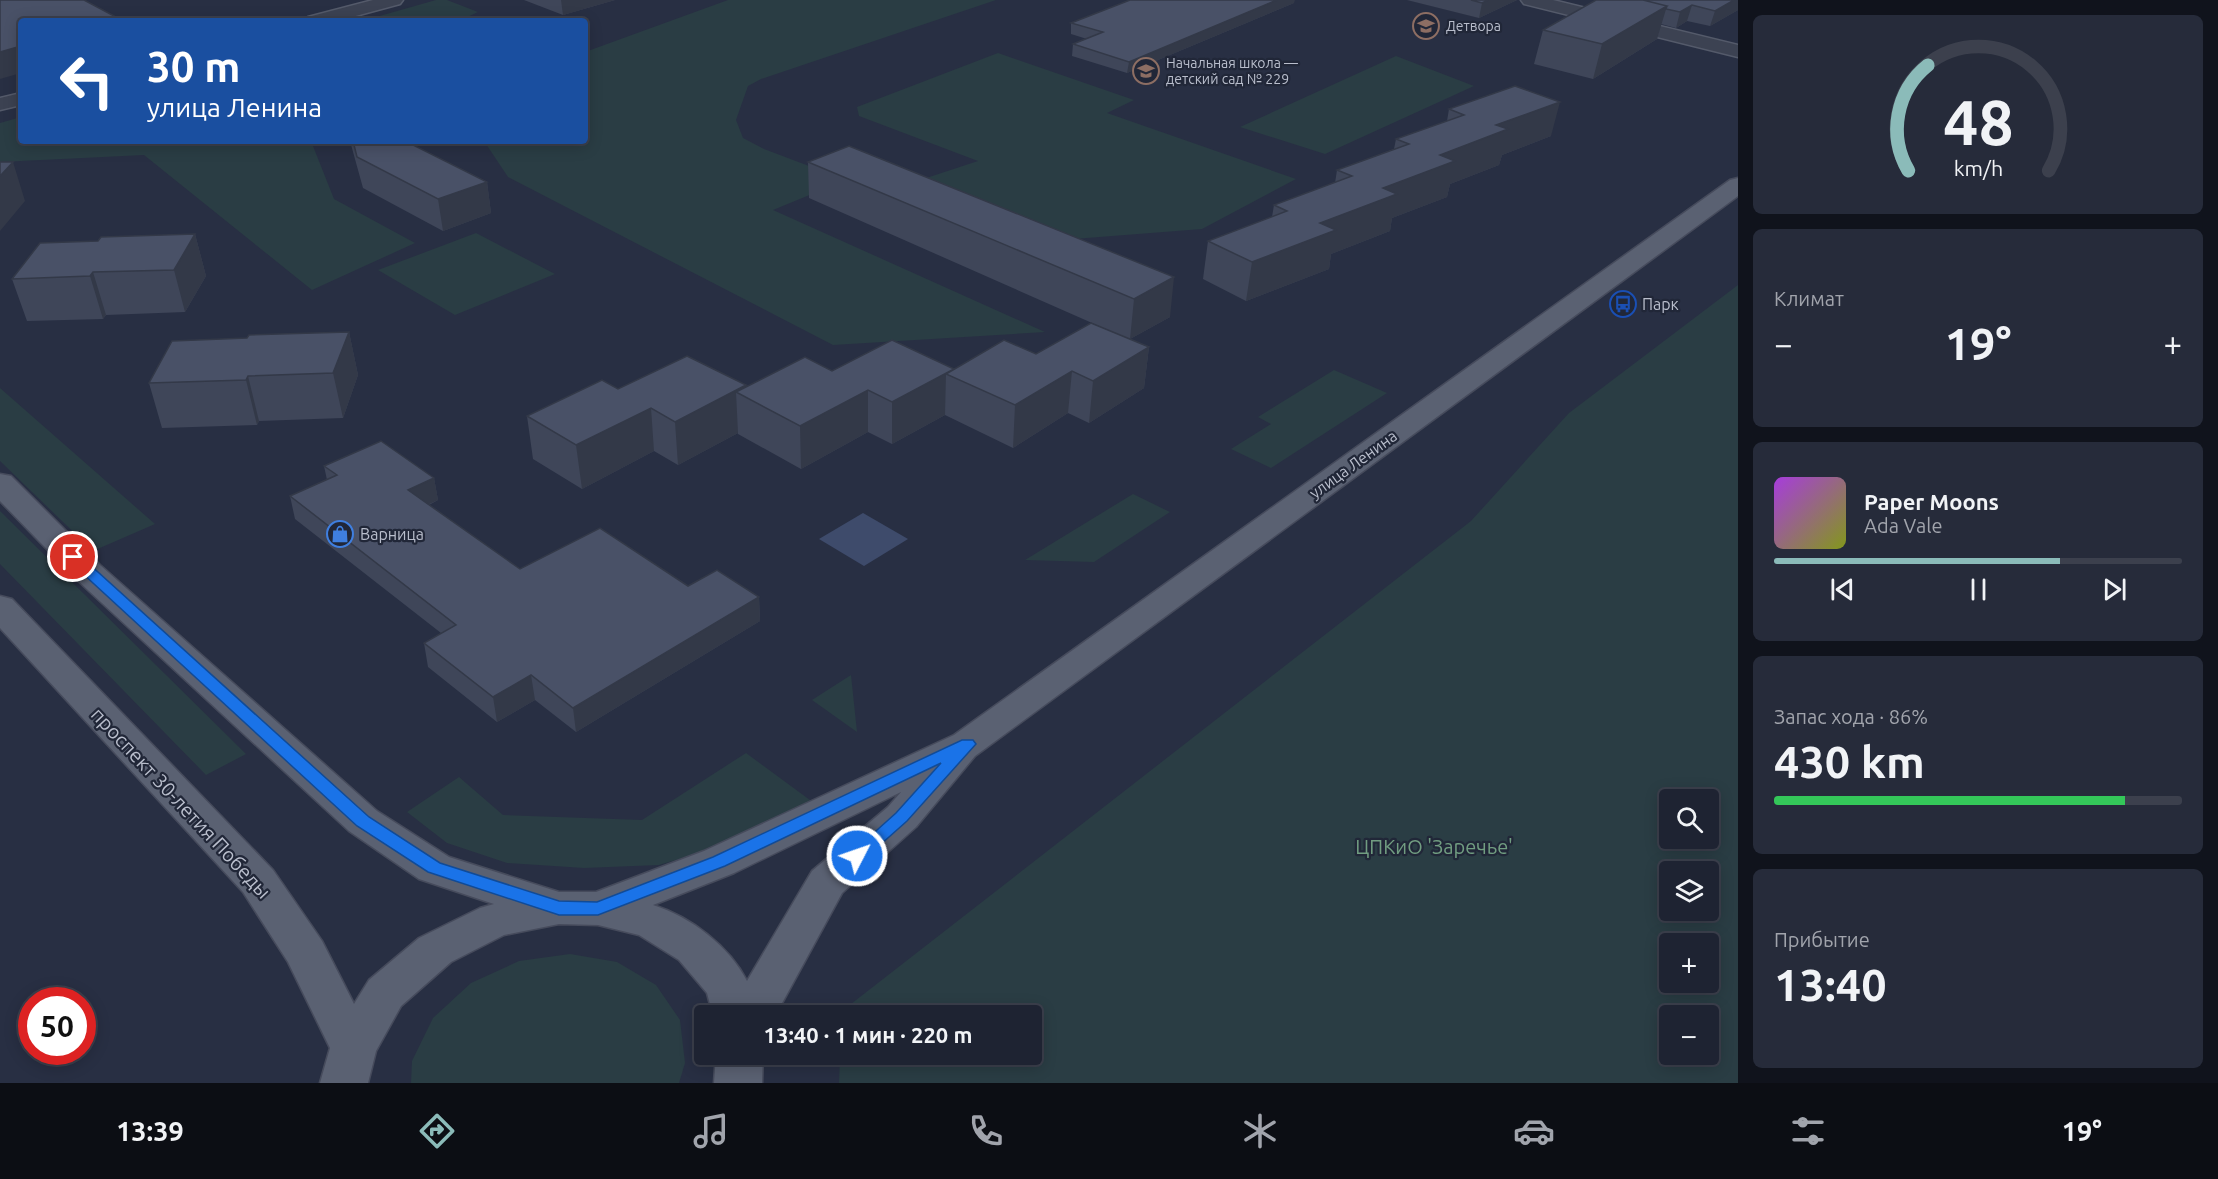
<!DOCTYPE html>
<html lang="ru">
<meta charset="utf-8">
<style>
:root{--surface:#1e2332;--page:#262b3a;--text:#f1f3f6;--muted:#a1a4ac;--line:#3c404d;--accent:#8bbbb9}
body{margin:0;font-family:Ubuntu,sans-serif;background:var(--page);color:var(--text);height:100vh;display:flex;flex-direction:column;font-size:22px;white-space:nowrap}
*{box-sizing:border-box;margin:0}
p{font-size:20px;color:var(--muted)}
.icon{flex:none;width:33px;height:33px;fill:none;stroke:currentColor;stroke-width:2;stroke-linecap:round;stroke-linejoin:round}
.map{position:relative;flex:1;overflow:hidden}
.details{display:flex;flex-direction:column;gap:15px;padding:15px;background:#10131c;width:480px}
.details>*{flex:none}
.banner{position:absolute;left:18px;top:18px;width:570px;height:126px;border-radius:6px;box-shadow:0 3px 15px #0003,0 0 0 2px var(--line);background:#1a4fa0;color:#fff;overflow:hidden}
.tools{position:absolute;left:1659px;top:789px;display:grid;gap:12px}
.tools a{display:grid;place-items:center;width:60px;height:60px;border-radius:6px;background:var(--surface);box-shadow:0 3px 15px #0003,0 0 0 2px var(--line);font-size:30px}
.speed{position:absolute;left:18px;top:987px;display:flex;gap:12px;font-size:30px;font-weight:700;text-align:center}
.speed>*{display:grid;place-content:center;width:78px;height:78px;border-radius:50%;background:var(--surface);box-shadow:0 3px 15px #0003,0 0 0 2px var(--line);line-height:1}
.speed .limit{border:9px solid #d22;background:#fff;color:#111}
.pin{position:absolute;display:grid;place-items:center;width:51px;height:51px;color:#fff;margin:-26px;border:3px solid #fff;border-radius:50%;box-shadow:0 2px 6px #0007}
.me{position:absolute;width:66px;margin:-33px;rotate:49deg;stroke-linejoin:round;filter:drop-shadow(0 0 4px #0008)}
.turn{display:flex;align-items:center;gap:21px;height:126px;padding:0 30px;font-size:27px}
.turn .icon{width:78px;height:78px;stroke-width:2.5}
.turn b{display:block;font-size:42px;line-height:51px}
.big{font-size:45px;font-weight:700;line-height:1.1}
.details .widget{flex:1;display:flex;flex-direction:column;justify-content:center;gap:9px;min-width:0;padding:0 21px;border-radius:9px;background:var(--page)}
.details .dial{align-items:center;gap:0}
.dial svg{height:156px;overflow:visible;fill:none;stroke:var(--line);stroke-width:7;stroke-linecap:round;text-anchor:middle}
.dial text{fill:var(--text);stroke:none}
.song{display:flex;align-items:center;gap:18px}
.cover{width:72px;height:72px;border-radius:9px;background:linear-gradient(135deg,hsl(280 70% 55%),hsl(70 70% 35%))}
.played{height:6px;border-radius:3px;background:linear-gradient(90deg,var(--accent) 70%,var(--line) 70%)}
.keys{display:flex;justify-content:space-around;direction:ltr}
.heat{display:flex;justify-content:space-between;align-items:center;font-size:33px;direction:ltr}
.charge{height:9px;border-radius:4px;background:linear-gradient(90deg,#34c759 86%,var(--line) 0)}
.trip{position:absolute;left:694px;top:1005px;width:348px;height:60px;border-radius:6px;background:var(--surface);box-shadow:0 3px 15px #0003,0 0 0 2px var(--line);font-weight:700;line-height:60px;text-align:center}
.tabs{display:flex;height:96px;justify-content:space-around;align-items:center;background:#0c0e14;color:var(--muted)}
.tabs .icon{width:42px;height:42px}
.tabs .current{color:var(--accent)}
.tabs b{font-size:27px;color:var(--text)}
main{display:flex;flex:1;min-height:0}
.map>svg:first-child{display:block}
.green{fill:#2a3d44;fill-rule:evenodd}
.water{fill:#3e4b6b}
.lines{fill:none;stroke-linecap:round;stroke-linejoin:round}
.minor-casing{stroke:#545a6a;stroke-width:3}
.major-casing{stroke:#464b5c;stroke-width:3}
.minor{fill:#3c4252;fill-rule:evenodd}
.major{fill:#5a6172;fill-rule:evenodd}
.wall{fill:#3f4659}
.shaded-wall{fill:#333948}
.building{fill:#495167;stroke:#333948;stroke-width:1.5}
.route{fill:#1a73e8;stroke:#114b97;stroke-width:1.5}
.labels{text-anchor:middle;stroke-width:4.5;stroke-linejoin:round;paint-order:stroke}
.far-poi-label{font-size:14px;fill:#b9becc;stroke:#212738;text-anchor:start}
.poi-label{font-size:16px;fill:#b9becc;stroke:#212738;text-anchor:start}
.street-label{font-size:16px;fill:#b9becc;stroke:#212738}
.near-street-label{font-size:20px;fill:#b9becc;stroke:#212738}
.near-park-label{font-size:20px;fill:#719d81;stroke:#212738}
</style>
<main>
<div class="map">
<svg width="1738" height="1083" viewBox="0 0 1738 1083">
<rect width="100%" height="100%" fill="#282f43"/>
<path class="green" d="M436,0H447L478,12L459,21H362Z
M728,0H996L761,79L748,86L736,120L743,138L764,149L846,180L773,210L1045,332L833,345L508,177L484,141H585V52Z
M998,53L1134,100L1107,113L1296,179L1202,229L1061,240L905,185L978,161L859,116L857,107Z
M1396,56L1474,86L1325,154L1240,127Z
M21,117V141H311L334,199L415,243L312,290L144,155L0,162V123Z
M476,233L555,274L455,315L378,270Z
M1738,285V1083H839L840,1055L1032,1054V1016H842V1011L1471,521L1569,413ZM1670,800H1708V838H1670ZM1670,872H1708V910H1670ZM1670,944H1708V982H1670ZM1670,1016H1708V1054H1670Z
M1334,370L1387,393L1271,468L1231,449L1271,424L1258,417Z
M0,388L155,524L93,551L0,461Z
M1133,494L1170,512L1094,562L1025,560Z
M0,511L246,754L206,775L0,564Z
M851,675L857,732L812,700Z
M746,753L814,803L730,844L659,865L584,868L507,863L447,843L407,812L459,777L503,815L642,820Z
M570,954L617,962L656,985L680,1020L685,1063L679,1083H411L412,1061L433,1018L471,983L519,961Z"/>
<path class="water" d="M863,513L908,539L864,566L819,539Z"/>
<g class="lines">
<defs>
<path id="minor" d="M373,0H403L400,4L337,21H306L308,17Z
M1521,0H1553L1738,45V57L1524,4Z
M21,93V105L0,110V98Z"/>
<path id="major" d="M1738,178V196L975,756L916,827L842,893L775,1016H713L707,993L679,960L639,935L598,925L559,924L504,935L451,962L401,1006L376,1051L368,1083H320L330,1048L288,962L243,892L0,628V596L12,599L273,870L322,941L354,1004L369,980L419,938L480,908L494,904L419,879L349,831L76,579L0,501V474L11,476L100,565L377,811L449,857L559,892H596L704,851L954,735L1730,180ZM901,792L888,807L812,871L747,981C729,946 691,917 653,905L734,873Z
M716,1054H763L762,1083H714Z"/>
</defs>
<use href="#minor" class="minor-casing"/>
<use href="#major" class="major-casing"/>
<use href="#minor" class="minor"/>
<use href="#major" class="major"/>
</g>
<path class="wall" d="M524,0H615L563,15Z
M1407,0H1517L1479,18Z
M1596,0H1738V10L1710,26L1687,21L1676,28L1661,24L1657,39L1593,79L1534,64L1543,30Z
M1294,3L1127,73L1072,56L1073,44L1087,39L1071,34V23Z
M1449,109L1551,136L1502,155L1499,165L1450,184L1447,197L1392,218L1390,231L1331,254L1329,269L1246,301L1203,279L1208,241L1272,217L1274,205L1335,183L1337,170L1394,149L1396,139L1447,121Z
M350,141H410L411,144L487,182L491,213L443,231L363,188Z
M849,146L1170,317L1130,339L1149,347L1144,388L1089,423L1068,413L1013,448L945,415L892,444L868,432L801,469L738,434V433L678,465L654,451L582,489L533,459L527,416L618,389L746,386L832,371L954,369L1036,354L1108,330L809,198L808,162Z
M195,234L206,276L185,312L106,315L103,319L27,321L12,279L98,241Z
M349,332L358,375L343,418L259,421L257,425L162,428L149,383Z
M324,466L434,478L438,500L429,505L520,569L688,586L759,597L760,621L576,732L535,700L497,722L428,667L424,643L441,633L295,519L290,496L327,480Z"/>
<path class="shaded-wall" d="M561,0H615L563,15Z
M1277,0H1295L1294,3L1127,73L1129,62Z
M1488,0H1517L1479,18L1482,3Z
M1734,0H1738V10L1710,26L1715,11Z
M1692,5L1687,21L1676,28L1680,12Z
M1667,6L1657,39L1593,79L1602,44Z
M116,17L117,21H98Z
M21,46V73L0,79V52Z
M1560,102L1551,136L1502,155L1499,165L1450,184L1447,197L1392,218L1390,231L1331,254L1329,269L1246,301L1252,262L1440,155L1496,125Z
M13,162L25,201L0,231V176Z
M487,182L491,213L443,231L438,199Z
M195,234L206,276L185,312L174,270Z
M93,272L106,315L103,319L90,276Z
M1174,277L1170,317L1130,339L1134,299Z
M349,332L358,375L343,418L333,373Z
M1149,347L1144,388L1089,423L1093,381Z
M954,369L946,374L945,415L892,444V402Z
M1072,371L1068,413L1013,448L1015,405Z
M248,376L259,421L257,425L246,380Z
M746,385L747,397L736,392L738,433L678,465L675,422Z
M868,390V432L801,469L800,426Z
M651,408L654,451L582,489L576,445Z
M434,478L438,500L412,512L408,490Z
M759,597L760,621L576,732L573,708Z
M531,675L535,700L497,722L493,697Z"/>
<path class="building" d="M0,0H84L116,17L98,21H21V46L0,52Z
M1130,0H1277L1129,62L1073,44L1103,32L1071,23Z
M1471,0H1488L1482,3Z
M1596,0H1643L1667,6L1602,44L1543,30Z
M1643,0H1734L1715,11L1692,5L1680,12L1666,9L1667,6Z
M1515,86L1560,102L1496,125L1508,129L1440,155L1455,161L1383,188L1397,194L1320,223L1336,230L1252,262L1208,241L1287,211L1274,205L1352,176L1337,170L1409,144L1396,139L1464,115L1449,109Z
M353,141H410L411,144L487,182L438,199L357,157Z
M849,146L1174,277L1134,299L808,162Z
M0,162H13L0,176Z
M195,234L174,270L93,272L90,276L12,279L40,243L98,241L101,237Z
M1091,323L1149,347L1093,381L1072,371L1015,405L946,374L1004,340L1036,354Z
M349,332L333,373L248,376L246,380L149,383L172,341L247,338L249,335Z
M892,340L954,369L892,402L868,390L800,426L736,392L805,357L832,371Z
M687,356L746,385L675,422L651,408L576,445L527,416L602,380L618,389Z
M381,441L434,478L408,490L520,569L600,528L688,586L717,570L759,597L573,708L531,675L493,697L424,643L456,625L290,496L337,475L324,466Z"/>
<path class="route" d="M73,553L78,554L369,817L440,863L559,901L597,902L713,857L962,740H973L976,744L907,821L863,860L857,862L851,860L848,856L896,813L941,763L725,866L598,915H559L428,872L357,826L68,560L66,557Z"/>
<defs>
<symbol id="school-ring" viewBox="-11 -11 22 22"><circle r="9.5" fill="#212738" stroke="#8d6e63" stroke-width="1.5"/><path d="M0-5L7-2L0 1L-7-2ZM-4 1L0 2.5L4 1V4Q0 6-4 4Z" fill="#8d6e63"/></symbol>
<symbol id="bus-ring" viewBox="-11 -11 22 22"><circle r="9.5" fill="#212738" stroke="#1a4fb4" stroke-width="1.5"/><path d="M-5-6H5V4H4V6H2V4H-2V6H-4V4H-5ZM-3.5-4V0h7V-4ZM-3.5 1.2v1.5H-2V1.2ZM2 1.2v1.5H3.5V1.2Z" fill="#1a4fb4"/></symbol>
<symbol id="shop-ring" viewBox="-11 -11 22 22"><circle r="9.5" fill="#212738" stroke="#3f7fe0" stroke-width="1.5"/><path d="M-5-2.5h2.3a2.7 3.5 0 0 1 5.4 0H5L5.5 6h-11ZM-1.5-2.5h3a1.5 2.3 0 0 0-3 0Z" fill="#3f7fe0"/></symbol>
</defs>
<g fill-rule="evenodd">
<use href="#school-ring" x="1411" y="11" width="30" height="30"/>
<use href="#school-ring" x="1131" y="56" width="30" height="30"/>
<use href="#bus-ring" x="1608" y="289" width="30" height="30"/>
<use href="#shop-ring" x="325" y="519" width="30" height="30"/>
</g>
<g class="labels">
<g class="far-poi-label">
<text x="1446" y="31">Детвора</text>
<text x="1166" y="68">Начальная школа —<tspan x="1166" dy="16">детский сад № 229</tspan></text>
</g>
<g class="poi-label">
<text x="1642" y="310">Парк</text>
<text x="360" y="540">Варница</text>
</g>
<g class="street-label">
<text transform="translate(1353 464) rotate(-36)" y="6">улица Ленина</text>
</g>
<g class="near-street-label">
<text transform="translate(181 803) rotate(47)" y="7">проспект 30-летия Победы</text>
</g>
<g class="near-park-label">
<text x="1434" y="854">ЦПКиО 'Заречье'</text>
</g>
</g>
</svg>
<div class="tools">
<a><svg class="icon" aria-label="search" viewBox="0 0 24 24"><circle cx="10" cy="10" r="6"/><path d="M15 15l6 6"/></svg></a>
<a><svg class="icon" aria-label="layers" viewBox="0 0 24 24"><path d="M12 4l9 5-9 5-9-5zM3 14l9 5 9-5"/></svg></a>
<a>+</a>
<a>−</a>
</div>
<div class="speed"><div class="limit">50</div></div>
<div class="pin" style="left:73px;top:557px;background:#d93025"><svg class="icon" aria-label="arrive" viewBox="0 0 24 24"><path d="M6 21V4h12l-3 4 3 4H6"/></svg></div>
<svg class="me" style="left:857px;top:856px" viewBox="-20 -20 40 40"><circle r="17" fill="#1a73e8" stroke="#fff" stroke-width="3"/><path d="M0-11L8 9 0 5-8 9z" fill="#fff"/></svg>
<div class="trip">13:40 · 1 мин · 220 m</div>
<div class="banner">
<div class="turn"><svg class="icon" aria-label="left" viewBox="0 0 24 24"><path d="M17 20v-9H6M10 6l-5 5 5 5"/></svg><div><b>30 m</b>улица Ленина</div></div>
</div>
</div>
<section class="details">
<div class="widget dial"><svg viewBox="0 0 100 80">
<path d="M14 69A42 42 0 1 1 86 69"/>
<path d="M14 69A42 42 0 0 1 24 15" stroke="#8bbbb9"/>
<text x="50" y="56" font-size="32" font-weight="700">48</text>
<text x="50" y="72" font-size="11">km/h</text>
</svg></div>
<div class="widget"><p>Климат</p>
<div class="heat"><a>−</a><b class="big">19°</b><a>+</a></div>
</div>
<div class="widget">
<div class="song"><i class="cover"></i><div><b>Paper Moons</b><p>Ada Vale</p></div></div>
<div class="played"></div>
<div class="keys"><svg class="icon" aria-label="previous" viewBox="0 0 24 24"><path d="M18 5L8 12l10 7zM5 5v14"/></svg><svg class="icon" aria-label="pause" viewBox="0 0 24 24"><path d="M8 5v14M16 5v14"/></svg><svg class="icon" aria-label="next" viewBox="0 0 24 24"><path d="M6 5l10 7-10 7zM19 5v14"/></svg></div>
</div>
<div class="widget"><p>Запас хода · 86%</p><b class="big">430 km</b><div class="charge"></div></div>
<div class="widget"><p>Прибытие</p><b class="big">13:40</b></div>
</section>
</main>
<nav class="tabs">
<b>13:39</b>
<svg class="icon current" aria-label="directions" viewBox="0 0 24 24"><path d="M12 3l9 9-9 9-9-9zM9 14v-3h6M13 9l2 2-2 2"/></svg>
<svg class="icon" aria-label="music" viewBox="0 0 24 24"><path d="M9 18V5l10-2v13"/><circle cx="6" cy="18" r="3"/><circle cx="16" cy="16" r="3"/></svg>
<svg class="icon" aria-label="phone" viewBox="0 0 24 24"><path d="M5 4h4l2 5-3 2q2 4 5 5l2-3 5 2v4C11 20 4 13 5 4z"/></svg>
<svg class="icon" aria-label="climate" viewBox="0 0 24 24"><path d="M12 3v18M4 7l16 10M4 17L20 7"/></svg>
<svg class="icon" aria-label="car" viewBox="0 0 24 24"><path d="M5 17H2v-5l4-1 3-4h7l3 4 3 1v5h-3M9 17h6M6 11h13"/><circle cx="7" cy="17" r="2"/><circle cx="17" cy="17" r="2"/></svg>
<svg class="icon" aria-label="filters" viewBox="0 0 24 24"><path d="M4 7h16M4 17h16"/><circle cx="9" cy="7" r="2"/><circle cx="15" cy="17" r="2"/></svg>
<b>19°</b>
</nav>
